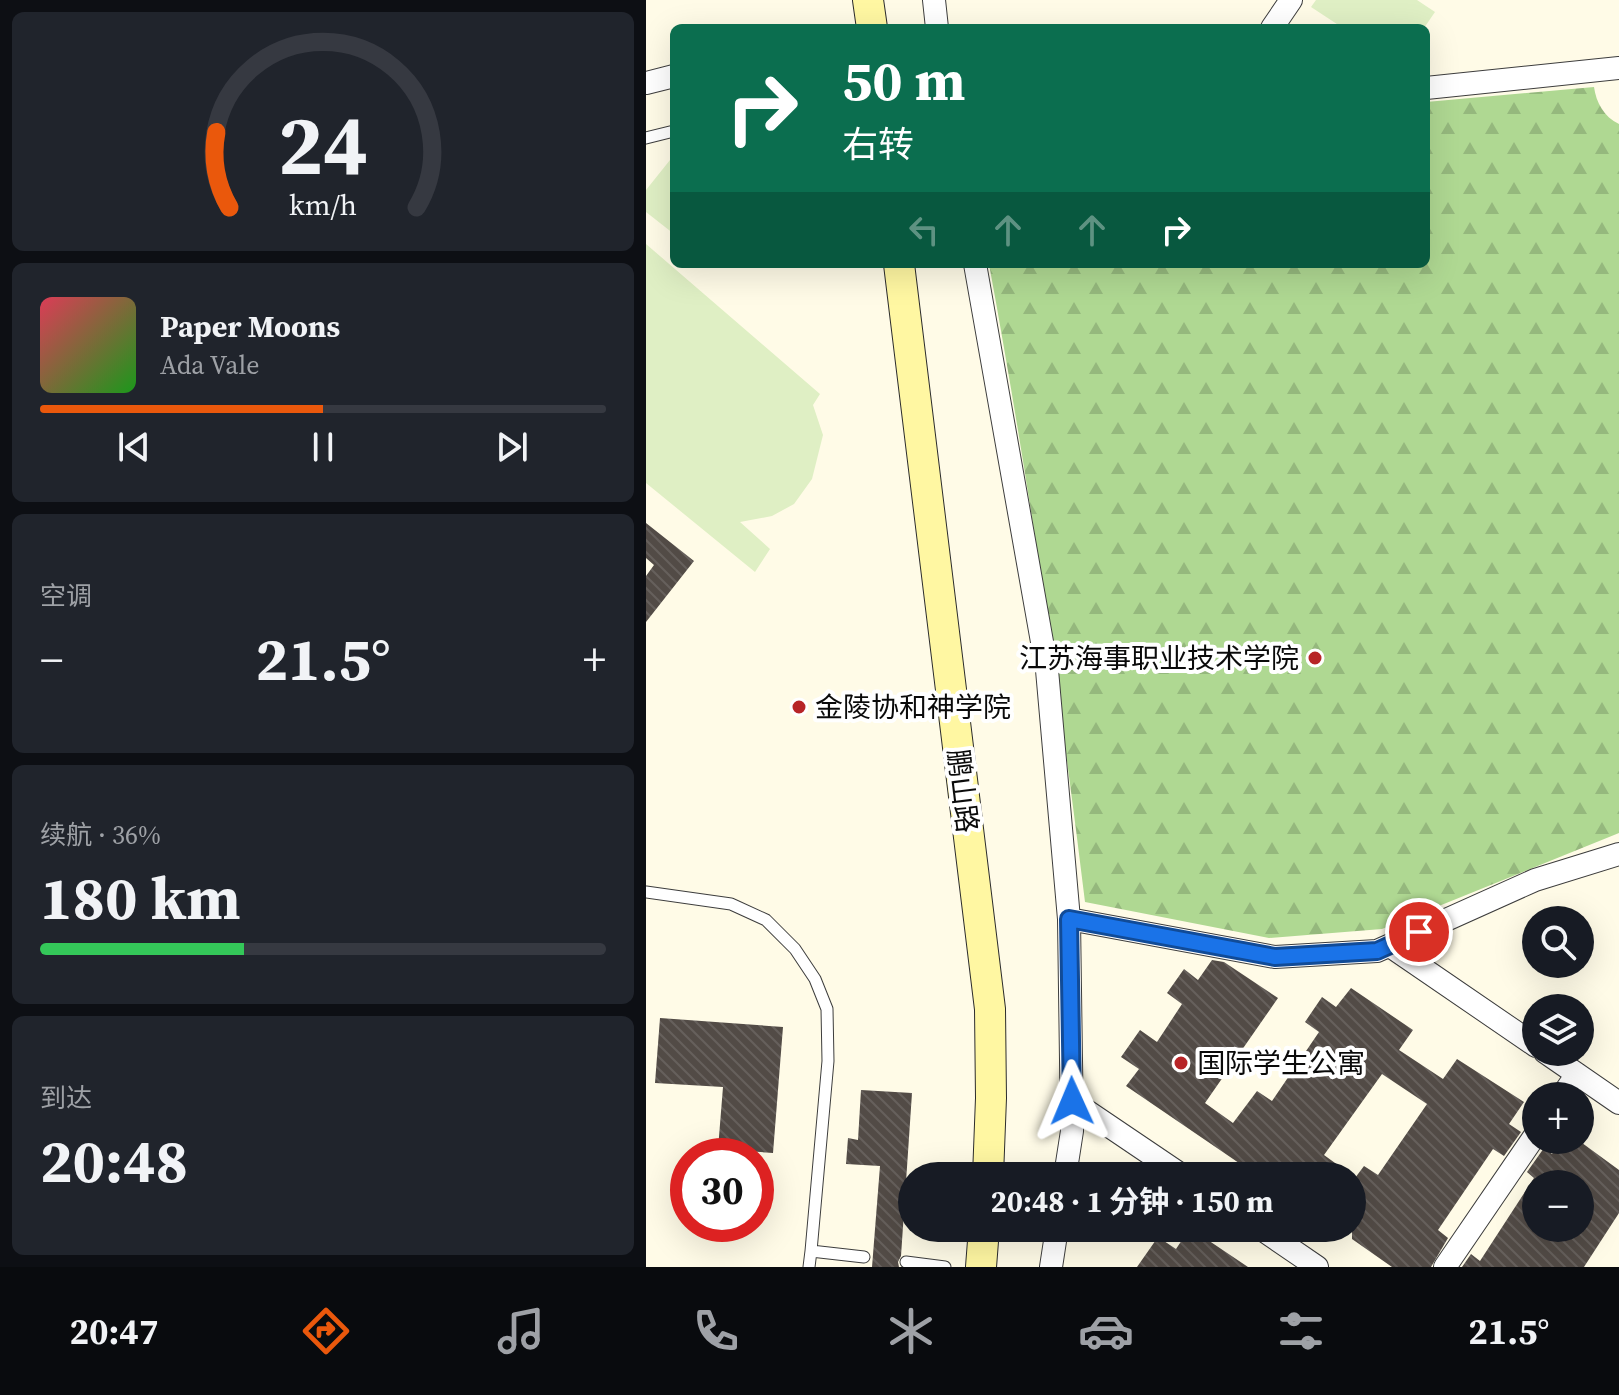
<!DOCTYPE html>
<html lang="zh">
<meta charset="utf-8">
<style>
:root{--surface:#171b24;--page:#20242c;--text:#f1f3f6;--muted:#9ea1a6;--line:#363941;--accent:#ea580c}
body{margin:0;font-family:"Source Serif 4","Noto Sans SC",serif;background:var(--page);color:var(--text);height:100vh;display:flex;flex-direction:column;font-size:30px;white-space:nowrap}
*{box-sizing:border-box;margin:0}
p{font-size:26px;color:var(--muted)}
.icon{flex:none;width:44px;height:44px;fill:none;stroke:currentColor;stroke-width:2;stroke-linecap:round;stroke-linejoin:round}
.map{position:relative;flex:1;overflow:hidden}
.side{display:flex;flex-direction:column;gap:12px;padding:12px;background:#0d0f14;width:646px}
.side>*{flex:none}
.guide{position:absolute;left:24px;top:24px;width:760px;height:244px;border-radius:12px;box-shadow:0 8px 32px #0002;background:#0b6e4f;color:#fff;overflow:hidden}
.controls{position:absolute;left:876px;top:906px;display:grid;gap:16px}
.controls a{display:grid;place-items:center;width:72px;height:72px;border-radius:50%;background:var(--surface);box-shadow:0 8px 32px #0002;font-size:40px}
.speed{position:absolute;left:24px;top:1138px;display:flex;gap:16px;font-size:40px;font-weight:700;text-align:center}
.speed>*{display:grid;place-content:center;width:104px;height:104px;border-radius:50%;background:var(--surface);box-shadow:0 8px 32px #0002;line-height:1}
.speed .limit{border:12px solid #d22;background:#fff;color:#111}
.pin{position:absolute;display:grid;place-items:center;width:68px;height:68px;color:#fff;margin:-34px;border:4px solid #fff;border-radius:50%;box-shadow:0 2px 8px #0007}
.me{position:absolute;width:88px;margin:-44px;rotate:359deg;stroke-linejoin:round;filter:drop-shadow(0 0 6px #0008)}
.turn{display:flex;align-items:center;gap:28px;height:168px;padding:0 40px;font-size:36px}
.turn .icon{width:104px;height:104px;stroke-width:2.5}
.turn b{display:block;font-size:56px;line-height:68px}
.lanes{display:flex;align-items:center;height:76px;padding:0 40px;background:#0003;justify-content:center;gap:40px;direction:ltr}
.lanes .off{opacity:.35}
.big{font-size:60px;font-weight:700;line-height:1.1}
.side .tile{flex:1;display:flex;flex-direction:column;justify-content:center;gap:12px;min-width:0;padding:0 28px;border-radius:12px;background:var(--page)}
.side .dial{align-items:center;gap:0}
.dial svg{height:208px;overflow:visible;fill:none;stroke:var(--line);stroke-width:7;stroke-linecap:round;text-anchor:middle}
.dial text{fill:var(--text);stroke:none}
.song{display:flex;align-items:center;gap:24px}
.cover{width:96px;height:96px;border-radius:12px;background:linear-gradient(135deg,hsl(350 70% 55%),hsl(120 70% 35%))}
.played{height:8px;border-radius:4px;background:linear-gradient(90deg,var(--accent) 50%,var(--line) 50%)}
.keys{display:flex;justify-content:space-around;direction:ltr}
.heat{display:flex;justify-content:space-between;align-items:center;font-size:44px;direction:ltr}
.charge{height:12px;border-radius:6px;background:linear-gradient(90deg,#34c759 36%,var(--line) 0)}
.trip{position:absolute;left:252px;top:1162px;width:468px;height:80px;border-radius:40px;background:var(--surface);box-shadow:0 8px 32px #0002;font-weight:700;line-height:80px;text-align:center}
.tabs{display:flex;height:128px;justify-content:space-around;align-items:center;background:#090b0e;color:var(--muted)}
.tabs .icon{width:56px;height:56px}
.tabs .selected{color:var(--accent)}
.tabs b{font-size:36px;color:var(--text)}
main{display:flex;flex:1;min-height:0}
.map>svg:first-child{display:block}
.forest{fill:url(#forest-firs)}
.pitch{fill:#dfefc4}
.building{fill:url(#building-back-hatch);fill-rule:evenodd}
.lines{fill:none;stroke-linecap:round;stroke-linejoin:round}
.lane-casing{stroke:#3d3d3d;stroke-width:13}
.street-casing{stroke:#3d3d3d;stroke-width:24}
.secondary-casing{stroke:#2c2c2c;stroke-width:32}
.lane{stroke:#fff;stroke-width:11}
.street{stroke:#fff;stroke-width:22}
.secondary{stroke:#fff7a2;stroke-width:30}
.route-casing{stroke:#114b97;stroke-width:20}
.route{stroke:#1a73e8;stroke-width:14}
.poi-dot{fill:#b72427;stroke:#fff;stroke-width:3}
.labels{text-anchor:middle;stroke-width:8;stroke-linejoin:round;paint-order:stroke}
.poi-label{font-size:28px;fill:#0a0a0a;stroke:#fff;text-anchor:start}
.street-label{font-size:28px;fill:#0a0a0a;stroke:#fff}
</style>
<main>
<section class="side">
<div class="tile dial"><svg viewBox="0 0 100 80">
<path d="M14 69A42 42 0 1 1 86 69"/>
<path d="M14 69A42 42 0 0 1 9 40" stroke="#ea580c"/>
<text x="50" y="56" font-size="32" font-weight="700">24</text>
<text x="50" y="72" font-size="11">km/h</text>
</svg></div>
<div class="tile">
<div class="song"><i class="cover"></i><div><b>Paper Moons</b><p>Ada Vale</p></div></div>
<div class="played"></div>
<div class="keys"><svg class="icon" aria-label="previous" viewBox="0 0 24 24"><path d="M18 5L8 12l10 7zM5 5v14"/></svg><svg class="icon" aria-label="pause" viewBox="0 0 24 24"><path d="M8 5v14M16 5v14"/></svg><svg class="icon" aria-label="next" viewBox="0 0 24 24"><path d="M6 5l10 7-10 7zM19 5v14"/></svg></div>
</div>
<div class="tile"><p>空调</p>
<div class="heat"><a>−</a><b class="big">21.5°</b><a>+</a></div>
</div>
<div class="tile"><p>续航 · 36%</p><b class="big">180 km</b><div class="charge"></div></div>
<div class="tile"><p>到达</p><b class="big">20:48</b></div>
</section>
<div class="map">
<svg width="973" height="1267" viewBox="0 0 973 1267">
<defs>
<pattern id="forest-firs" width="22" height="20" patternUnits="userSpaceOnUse" patternTransform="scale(2)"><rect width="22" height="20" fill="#afd892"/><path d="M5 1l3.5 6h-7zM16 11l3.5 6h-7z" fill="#95b87d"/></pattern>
<pattern id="building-back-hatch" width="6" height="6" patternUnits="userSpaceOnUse" patternTransform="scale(2)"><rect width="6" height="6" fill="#524b46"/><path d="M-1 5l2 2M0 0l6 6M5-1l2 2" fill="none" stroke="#66605c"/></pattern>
</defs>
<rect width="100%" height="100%" fill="#fffbe7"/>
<path class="forest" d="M948,87C950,102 958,117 973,124V833L736,929L623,938L439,902C413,689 382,476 343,264H780V102Z"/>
<path class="pitch" d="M670,0H771L789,12L778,28H697L665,7Z
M28,155V234L0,212V190Z
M0,244L174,394L167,405L177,435L166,479L148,504L126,516L94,522L124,549L109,572L0,483Z"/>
<path class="building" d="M0,523L48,561L0,622V576L8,565L0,558Z
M566,960L578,962L632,998L559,1103L587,1123L611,1091L626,1101L673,1032L659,1022L676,997L690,1007L705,988L767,1030L753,1050L797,1079L811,1059L878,1102L863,1124L875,1132L858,1156L847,1149L792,1230L802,1238L785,1267H746L706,1239V1182L718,1166L732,1175L781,1104L736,1074L678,1155L707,1176H612L480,1086L493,1069L475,1057L494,1030L511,1042L536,1004L521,993L538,969L552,980Z
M14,1018L137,1027L127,1153L72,1149L77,1087L9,1083Z
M215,1090L266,1093L255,1256L252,1262L253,1267H226L234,1166L200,1164L202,1138L212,1140Z
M916,1140H932L973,1170V1213L938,1267H816L825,1254L834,1261L888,1178L881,1172L898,1148L906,1154ZM890,1179L897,1184H934V1228H890Z
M544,1228L602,1267H491L512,1237L530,1249Z"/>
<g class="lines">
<defs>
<path id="lane" d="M0,138L28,131
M0,892L85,904L120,920L149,949L169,979L181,1009L182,1061L165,1251L218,1257
M260,1262L299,1267
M163,1267L165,1251"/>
<path id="street" d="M288,0L291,28
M626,28L645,0
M0,83L28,76
M780,88L973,68
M329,264L401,670L423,919L426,1131L419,1176
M423,919L629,957L731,951L889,880L973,854
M744,946L890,1046
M899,1052L973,1103
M916,1096L931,1074
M426,1101L537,1176
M614,1228L671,1267
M405,1267L411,1228
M799,1267L890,1134"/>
<path id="secondary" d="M222,0L226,28
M253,264L344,1009L345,1098L342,1176
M335,1267L338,1228"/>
</defs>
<use href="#lane" class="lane-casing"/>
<use href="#street" class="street-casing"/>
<use href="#secondary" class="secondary-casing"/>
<use href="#lane" class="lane"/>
<use href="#street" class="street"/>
<use href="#secondary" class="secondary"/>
</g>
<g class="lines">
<defs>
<path id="route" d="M426,1101L423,919L629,957L731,951L773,932"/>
</defs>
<use href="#route" class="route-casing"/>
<use href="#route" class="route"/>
</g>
<g class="poi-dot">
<circle cx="669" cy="658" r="8"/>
<circle cx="153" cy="707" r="8"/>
<circle cx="535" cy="1063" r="8"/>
</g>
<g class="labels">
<g class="poi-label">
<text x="653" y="668" text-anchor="end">江苏海事职业技术学院</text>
<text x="169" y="717">金陵协和神学院</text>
<text x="551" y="1073">国际学生公寓</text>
</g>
<g class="street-label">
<text transform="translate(317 791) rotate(83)" y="10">鹏山路</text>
</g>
</g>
</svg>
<div class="controls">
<a><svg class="icon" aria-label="search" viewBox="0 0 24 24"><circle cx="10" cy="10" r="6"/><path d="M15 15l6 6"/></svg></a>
<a><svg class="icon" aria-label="layers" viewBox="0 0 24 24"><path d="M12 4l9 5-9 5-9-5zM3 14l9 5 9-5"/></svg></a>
<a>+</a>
<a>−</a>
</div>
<div class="speed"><div class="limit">30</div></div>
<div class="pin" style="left:773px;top:932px;background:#d93025"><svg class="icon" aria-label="arrive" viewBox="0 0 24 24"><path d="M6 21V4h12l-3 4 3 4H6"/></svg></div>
<svg class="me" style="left:426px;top:1101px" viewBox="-20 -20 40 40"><path d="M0-17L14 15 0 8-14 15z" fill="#1a73e8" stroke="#fff" stroke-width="4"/></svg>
<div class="trip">20:48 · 1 分钟 · 150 m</div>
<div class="guide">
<div class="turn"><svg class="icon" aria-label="right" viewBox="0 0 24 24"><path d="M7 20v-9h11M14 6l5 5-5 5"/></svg><div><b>50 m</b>右转</div></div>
<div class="lanes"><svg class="icon off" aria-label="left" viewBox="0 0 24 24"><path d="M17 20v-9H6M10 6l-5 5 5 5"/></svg><svg class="icon off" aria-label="ahead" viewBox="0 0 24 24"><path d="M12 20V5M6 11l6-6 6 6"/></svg><svg class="icon off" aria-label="ahead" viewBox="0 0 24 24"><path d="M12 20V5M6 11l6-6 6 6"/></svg><svg class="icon" aria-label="right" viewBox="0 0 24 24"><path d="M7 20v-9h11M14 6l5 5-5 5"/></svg></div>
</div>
</div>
</main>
<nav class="tabs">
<b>20:47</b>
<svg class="icon selected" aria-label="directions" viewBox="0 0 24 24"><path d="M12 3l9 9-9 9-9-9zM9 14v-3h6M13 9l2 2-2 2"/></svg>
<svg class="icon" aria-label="music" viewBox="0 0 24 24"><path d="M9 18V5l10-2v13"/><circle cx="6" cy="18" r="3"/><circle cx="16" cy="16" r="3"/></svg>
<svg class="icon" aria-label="phone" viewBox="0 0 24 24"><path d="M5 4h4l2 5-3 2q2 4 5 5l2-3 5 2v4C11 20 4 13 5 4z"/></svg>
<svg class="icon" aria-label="climate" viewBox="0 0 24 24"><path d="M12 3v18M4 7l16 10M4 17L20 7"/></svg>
<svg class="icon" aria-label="car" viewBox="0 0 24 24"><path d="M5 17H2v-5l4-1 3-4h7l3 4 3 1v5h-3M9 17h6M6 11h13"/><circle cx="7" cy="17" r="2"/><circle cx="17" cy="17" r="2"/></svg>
<svg class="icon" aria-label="filters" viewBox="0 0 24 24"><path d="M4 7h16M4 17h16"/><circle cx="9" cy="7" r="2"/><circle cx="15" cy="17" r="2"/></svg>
<b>21.5°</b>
</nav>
